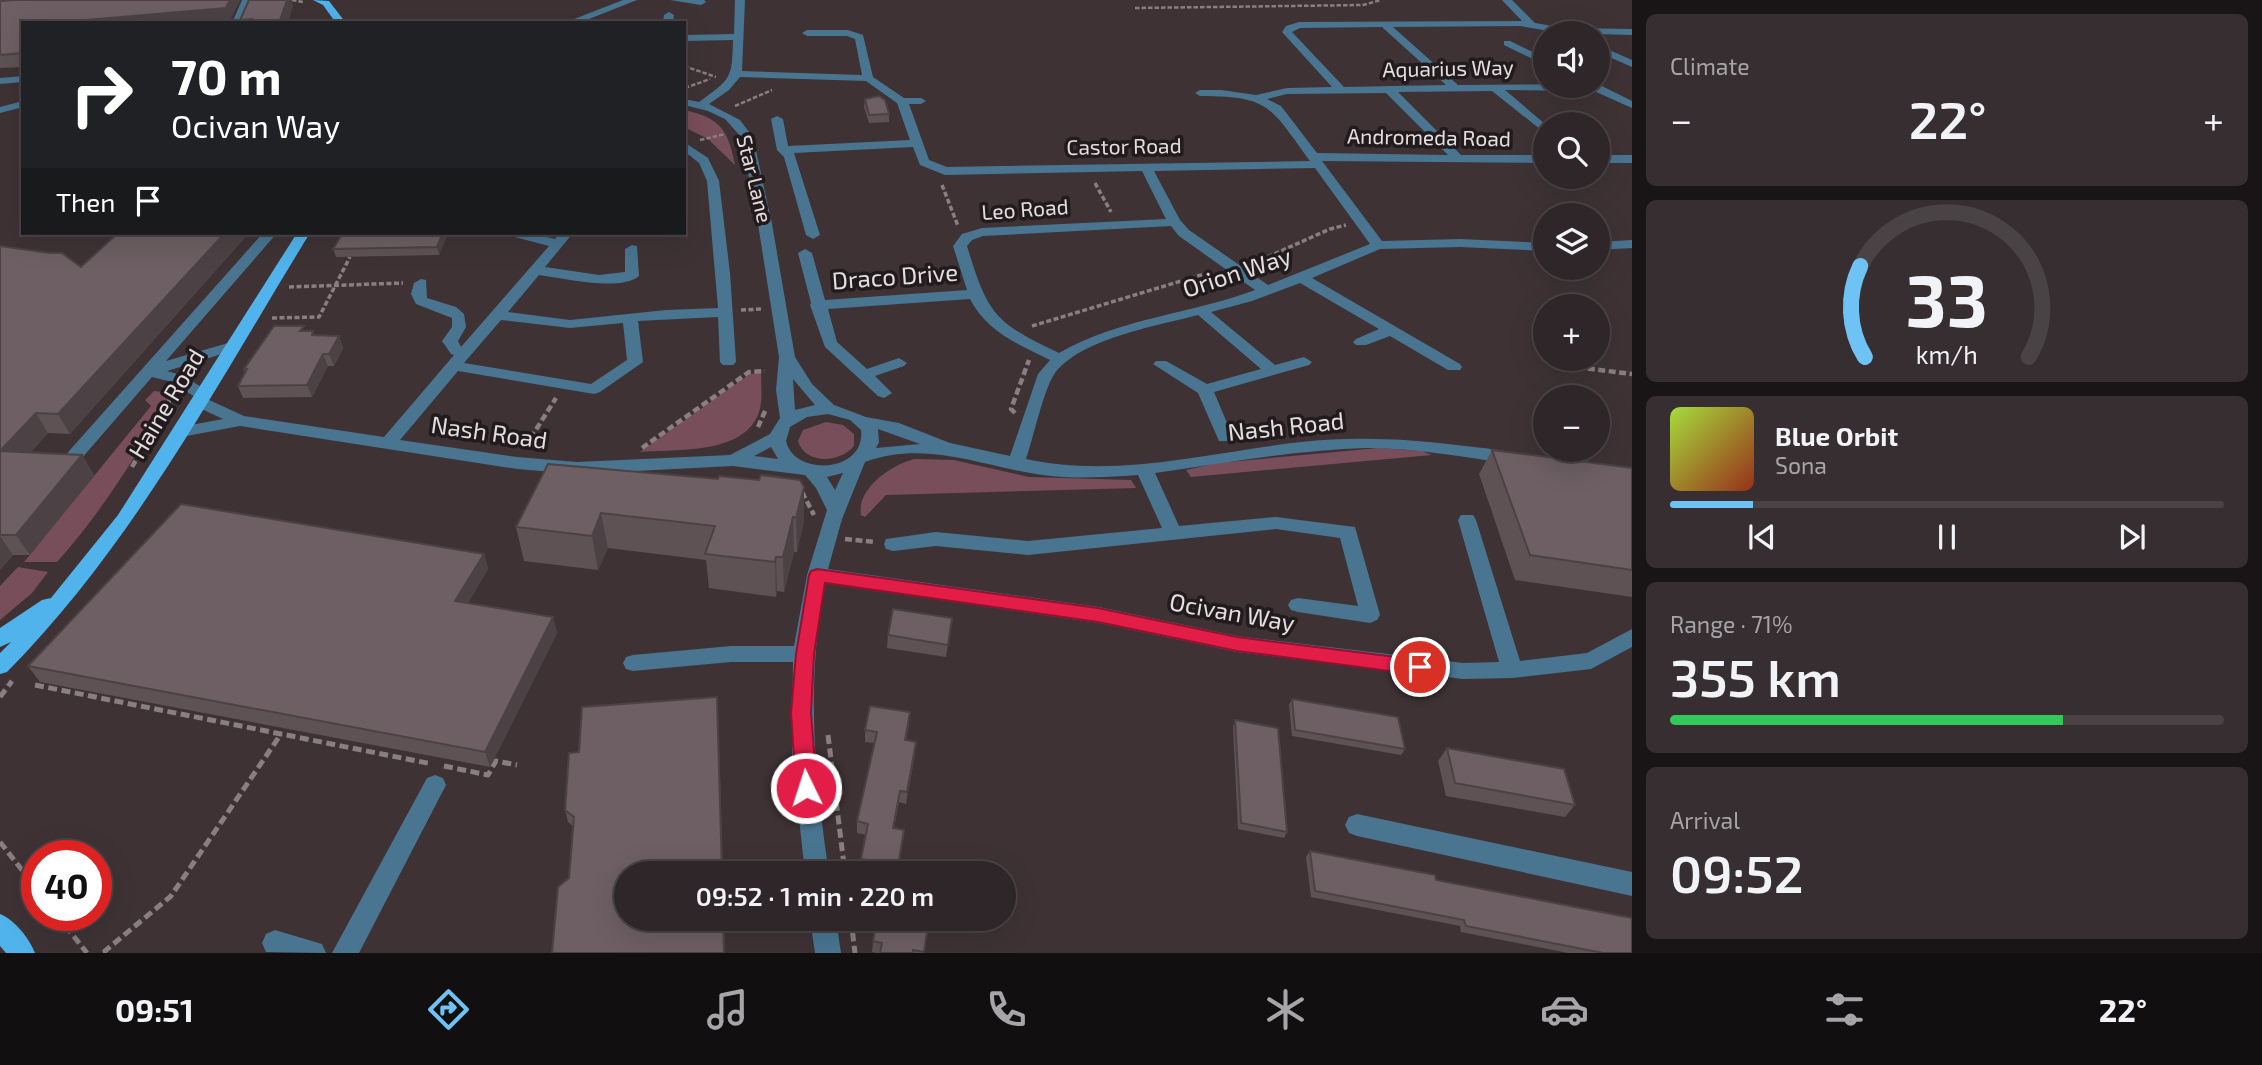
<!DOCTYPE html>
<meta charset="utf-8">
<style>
:root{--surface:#2e2628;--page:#362e30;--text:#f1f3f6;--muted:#a7a5a8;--line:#494345;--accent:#6fc2f4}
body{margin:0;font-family:"Exo 2",sans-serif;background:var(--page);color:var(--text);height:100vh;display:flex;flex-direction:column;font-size:26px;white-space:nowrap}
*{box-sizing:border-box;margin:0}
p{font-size:23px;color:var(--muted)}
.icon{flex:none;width:38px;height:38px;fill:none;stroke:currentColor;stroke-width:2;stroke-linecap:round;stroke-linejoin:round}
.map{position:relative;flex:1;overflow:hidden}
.details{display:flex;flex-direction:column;gap:14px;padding:14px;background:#191516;width:630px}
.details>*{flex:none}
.guide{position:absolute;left:21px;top:21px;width:665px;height:214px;border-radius:0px;box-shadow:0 7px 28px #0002,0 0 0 2px var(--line);background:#202124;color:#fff;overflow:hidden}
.buttons{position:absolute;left:1533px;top:21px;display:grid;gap:14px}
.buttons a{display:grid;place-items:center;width:77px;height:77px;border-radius:50%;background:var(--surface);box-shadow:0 7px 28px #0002,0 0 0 2px var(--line);font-size:35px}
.speed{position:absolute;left:21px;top:840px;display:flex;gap:14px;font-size:35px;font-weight:700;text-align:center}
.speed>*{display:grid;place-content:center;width:91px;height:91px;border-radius:50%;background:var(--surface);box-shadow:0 7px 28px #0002,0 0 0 2px var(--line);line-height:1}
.speed .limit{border:10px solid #d22;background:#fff;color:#111}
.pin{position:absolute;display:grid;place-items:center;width:60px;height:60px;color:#fff;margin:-30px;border:4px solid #fff;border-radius:50%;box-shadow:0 2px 7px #0007}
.me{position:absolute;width:77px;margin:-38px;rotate:356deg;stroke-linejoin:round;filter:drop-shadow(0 0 5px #0008)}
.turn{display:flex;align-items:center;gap:24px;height:147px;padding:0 35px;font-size:32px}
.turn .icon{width:91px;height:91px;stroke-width:2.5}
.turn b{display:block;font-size:49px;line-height:60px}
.then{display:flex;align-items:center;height:66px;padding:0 35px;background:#0003;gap:14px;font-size:26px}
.big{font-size:52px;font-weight:600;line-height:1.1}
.details .card{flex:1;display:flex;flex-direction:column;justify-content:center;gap:10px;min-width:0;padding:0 24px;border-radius:10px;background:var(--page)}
.details .dial{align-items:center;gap:0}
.dial svg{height:182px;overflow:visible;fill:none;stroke:var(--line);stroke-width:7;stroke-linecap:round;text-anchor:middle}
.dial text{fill:var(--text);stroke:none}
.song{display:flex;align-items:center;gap:21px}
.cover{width:84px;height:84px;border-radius:10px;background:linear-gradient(135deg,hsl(80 70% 55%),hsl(10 70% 35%))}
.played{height:7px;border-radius:4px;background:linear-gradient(90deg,var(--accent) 15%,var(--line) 15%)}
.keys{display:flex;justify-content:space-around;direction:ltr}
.heat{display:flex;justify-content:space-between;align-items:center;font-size:38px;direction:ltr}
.charge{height:10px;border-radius:5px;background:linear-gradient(90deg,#34c759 71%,var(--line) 0)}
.trip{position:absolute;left:614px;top:861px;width:402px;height:70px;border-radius:35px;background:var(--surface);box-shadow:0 7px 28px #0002,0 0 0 2px var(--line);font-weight:600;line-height:70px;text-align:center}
.tab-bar{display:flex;height:112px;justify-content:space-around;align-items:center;background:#120f10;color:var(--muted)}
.tab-bar .icon{width:49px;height:49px}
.tab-bar .selected{color:var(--accent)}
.tab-bar b{font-size:32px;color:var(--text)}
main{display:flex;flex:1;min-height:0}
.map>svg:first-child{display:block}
.green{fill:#794e5b}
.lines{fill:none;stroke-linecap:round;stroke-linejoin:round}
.path-far3{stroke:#897e81;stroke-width:2.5;stroke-dasharray:4.5 2;stroke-linecap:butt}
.path-far2{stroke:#897e81;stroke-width:3.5;stroke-dasharray:5 2.5;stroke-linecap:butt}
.path-far1{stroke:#897e81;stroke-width:4.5;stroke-dasharray:7 3.5;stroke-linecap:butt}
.path{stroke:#897e81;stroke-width:5;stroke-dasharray:9 4.5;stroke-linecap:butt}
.minor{fill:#497591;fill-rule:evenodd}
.major{fill:#50b3eb;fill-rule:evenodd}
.wall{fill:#5e5255}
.shaded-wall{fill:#4c4245}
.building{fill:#6d5f63;stroke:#4c4245;stroke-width:2}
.route{fill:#e11d48;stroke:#92132f;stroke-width:2}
.labels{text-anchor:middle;stroke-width:7;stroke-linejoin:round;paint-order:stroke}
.far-street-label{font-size:21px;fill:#e5dddf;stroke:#211b1d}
.street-label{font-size:24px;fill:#e5dddf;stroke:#211b1d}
</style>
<main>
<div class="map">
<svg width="1632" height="953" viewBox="0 0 1632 953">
<rect width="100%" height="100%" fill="#3e3235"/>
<path class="green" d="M684,110C721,118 728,130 735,165L708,139L684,127Z
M761,373C761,386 763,400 759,412C745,455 676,449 640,452L750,374Z
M154,391L162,392L167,396L166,404C134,460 100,514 57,562H24L151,406L145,400Z
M826,422L843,425L854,434V446C840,463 805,465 798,441L803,430Z
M1379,448L1422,451L1432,455L1191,477L1186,470L1217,463Z
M915,459L954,460L1029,477L1131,480L1136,488L886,495L865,517L861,515C856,488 894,463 915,459Z
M18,567L48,572L32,593L0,620V586Z"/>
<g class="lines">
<path class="path-far3" d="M292,0L303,2
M1135,8L1363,5L1381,0
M684,66L716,77
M685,88L710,79
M735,106L772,90
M700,140L725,134"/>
<path class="path-far2" d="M1095,183L1111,212
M942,185L958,226
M1254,263L1330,229L1346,225
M289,287L403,283
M741,310L763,309
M272,318L319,317L350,257
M1032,326L1211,272"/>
<path class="path-far1" d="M1567,366L1632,374
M1015,413L1011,409L1029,360
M758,427L766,409
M525,447L556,398
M642,448L749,372L765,371
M132,467L168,404L171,395L168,392
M802,492L814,515
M845,539L875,542"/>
<path class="path" d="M35,685L432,764
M0,697L12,681
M828,735L845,873
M444,766L488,775L496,761L517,765
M0,842L37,889
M57,915L87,953
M851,919L855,953
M106,953L105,951L171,896L281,734"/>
<path class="minor" d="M242,0H252L242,23H232Z
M623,0H637L579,23H564Z
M670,0H704L706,2L701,5Z
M735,0H745L742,71L862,75L855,39L847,36H807L802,33L807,30H848L863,35L873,77L904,98H921L926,101L921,104H909L929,160L947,167L1310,161C1270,107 1271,96 1200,96L1195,93L1200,90H1221L1256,95L1287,88L1332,87L1282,32L1286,26L1299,22L1522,21L1502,0H1512L1535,23L1565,28L1632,29V35L1561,33L1520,26L1393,27L1458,85L1598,84L1632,101V108L1594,91L1505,90L1545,124V133L1492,91L1398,92L1461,155H1545V163L1322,161L1382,241L1460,239L1545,243V251L1460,247L1380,249L1312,278L1460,364L1462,367L1460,370H1448L1390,336L1366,345H1356L1353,342L1356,339L1379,329L1300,283L1252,301L1211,312L1275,365L1304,357L1312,362L1309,365L1214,392L1233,437L1231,441H1219L1198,393L1153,364L1156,361H1166L1207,384L1261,369L1198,315C1157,326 1082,338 1055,373C1044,388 1033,439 1026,459C1117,479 1211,452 1301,442C1356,436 1410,439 1465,446C1482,448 1500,449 1517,454L1520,458L1517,462L1511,464C1463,457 1416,448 1367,448C1296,450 1225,463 1155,473L1179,526L1276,517L1355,527L1380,615L1377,620L1370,623L1298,612L1291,610L1288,605L1291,600L1298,598L1358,606L1340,538L1276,529L1028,555L936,546L893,551L886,549L884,544L886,539L936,532L1028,541L1162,528L1138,475C1109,477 1080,479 1051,476C990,470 929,438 865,462L842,519L828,569L1099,607L1237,636L1463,663L1499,662L1458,520L1461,515H1473L1476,520L1520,661L1587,653L1632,629V647L1591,669L1512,678L1463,679L1237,652L1099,623L825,583C806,681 814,775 829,873H805L792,755L793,662H731L633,671L626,669L623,663L626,657L633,655L731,646H794L807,575L827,510L816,488L805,475L733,466L577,474L517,469L240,426L181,437L173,432L175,428L223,419L193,405L191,401L195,397L172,382L152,377L82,458H70L67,454L70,450L263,233H277L166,361L228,343H238L241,346L238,349L167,371L184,376L209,392L211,395L207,399L244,416L384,437L454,355L451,354L442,341L452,327V318L416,304L411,294L414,283L421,279L426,280L427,298L456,307L464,314L466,327L458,341L461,347L549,246L511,236L510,233H530L555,239L560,233H573L545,267L599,275L625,272V249L632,245L637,246L639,276C621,292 562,278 539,275L508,312L570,320L666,310L718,308L707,181L699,163L684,151V142L708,158L719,181L730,273L736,362L733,365H723L720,362L718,317L638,321L643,362L600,392L594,394L458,371L400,440L517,457L577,462L730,455L770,434L780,418L776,390L779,357L758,224L741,137L725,119L708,111L684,105V99L699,102C731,79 732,79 733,40L684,41V35L734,34ZM1382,27L1446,85L1344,87L1292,32L1300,28ZM740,77L866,81L897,103L910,140L788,146L783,119L777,116L771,119L777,150L784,157L806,235L813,239L820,235L794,153L913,147L920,165L945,175L1142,171L1166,219L982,228L962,234L953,246L967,290L825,300L812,253L805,249L798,253L811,303L810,305L825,347L878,396L884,398L892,393L875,376L904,366L907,363L899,358L867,369L837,342L828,309L970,299C988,333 1018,344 1050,360L1038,374L1010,456L950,443L899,423L866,417L834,405L812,384L795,357L772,224L753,137L740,120L709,104L729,90ZM1386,93L1448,155L1317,153L1281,106L1267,99L1287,94ZM1315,168L1370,244L1268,285L1189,230L1180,220L1154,171ZM1171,226L1179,236L1255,290C1191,314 1120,318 1059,353C994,322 988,315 967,246L972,240L983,236ZM501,320L570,328L623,323L627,360L591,384L464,363ZM793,379L815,405L795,410ZM828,414L850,420L861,430C866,473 794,477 786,441L790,427L807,417ZM878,429L920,444L876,448L879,442ZM771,447L778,459L754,456ZM843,473L835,490L827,477Z
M669,12L674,15L673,23H663L664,15Z
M1504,41H1510L1545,58V65L1504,45Z
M1598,45L1632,60V67L1598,52Z
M23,76V82L0,84V78Z
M23,101V107L0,113V107Z
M1598,155H1632V163H1598Z
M1632,240V248L1598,250V242Z
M435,775L443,778L446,785L359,953H332L427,778Z
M1357,814L1632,872V896L1357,836L1349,833L1345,825L1349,817Z
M810,919H836L841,953H815Z
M275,930L322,944L326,953L266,952L262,943L266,934Z"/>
<path class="major" d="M313,0L329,1L346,23H336L323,5Z
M297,233H310C217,384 133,545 7,672L0,674V653L11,642L0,647V628L42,600L51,598L118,515Z
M0,914C15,920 29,938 35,953H6L0,946Z"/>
</g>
<path class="wall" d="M15,0H240L230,20L23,23V67L0,68V1Z
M865,99L889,114V122L869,123L864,107Z
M118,233H249L70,434L48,433L30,453L82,455L94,475L30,555H13L0,570V246L81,267Z
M448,233L439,255L336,257L333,249Z
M306,331H313L314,336H339L343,348L334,366H328L312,397L243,398L238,386L245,373L244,369Z
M1492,450L1632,468V597L1515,580L1479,474Z
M548,464L804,487V521L797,552H794L784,592L777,591L776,597L709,588L706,560L608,548L598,570L524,561L516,527Z
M484,554L488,569L468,603L553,617L557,633L490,767L40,682L28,666Z
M952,618L946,657L887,648L888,635Z
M717,697L723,873H626V919H724L725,953H552L569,878L573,826L568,822L565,810L579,752Z
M1292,699L1405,749L1401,755L1292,736L1289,705Z
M1235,720L1287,832L1284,838L1238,829L1233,727Z
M909,724L906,740L915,754L906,804L899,802L894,828L904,830L903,842L872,872L860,870L861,859L866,835L857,833V821L875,743L865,742V730Z
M1447,748L1575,805L1565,817L1446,796L1438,761Z
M1310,851L1436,880L1632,953H1568L1461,932L1460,926L1311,897L1306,857Z
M929,919L924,953H877L872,952L873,941Z"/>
<path class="shaded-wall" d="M230,0H240L230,20L199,23H51Z
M287,0H292L293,6L288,23H279Z
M252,19L253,23H241L240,20Z
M225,233H249L70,434L58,414Z
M443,233H448L439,255L437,247Z
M339,336L343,348L334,366L329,354Z
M323,354L328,366L312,397L307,385Z
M36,413L48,433L13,471L0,451Z
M82,455L94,475L30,555L16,535Z
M804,487V521L797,552L796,518Z
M601,513L608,548L598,570L592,536Z
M793,517L794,552L784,592L783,557Z
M0,536L13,555L0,570Z
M484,554L488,569L460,617L455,601Z
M776,557L777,591L776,597L775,562Z
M553,617L557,633L490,767L485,752Z
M717,697L718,710L723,873H722Z
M916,742L915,754L906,804L907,792Z
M723,919H724L725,953H724Z"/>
<path class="building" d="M15,0H230L226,8L51,23H23V53L0,55V1Z
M249,0H287L279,23H251L252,19L240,20Z
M879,96L885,100L889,114L869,115L865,99Z
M118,233H225L58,414L36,413L0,451V246L50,253H62L81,267Z
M343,233H443L437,247L333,249Z
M274,326H304L300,331H313L312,335L339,336L329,354H323L307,385L238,386L247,369H244Z
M1492,450L1632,468V570L1530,555Z
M0,451L82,455L16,535H0Z
M548,464L718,479L719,476L759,480L761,475L800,480L804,487L796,518L793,517L783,557H776L775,562L705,554L715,526L601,513L592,536L516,527Z
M181,504L484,554L455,601L553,617L485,752L28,666Z
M893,609L952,618L948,645L888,635Z
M717,697L722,873H626V919H723L724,953H552L558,887L569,878L574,817L565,810L569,753L579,752L582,707Z
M1292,699L1398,717L1405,749L1295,730Z
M870,706L910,712L905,740L916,742L907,792L900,791L893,828L904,830L898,866L911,869L910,873H872L874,861L861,859L868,824L857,821L877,732L865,730Z
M1235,720L1278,728L1287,832L1241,823Z
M1447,748L1564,769L1575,805L1455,783Z
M1310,851L1435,875L1436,880L1632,918V953H1603L1466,926L1464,920L1315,891Z
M877,919H929L924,952L913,950V953H880L882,943L873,941Z"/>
<path class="route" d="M817,569L1098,608L1237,637L1420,660L1427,662L1429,667L1427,672L1420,675L1237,651L1098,622L825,583L814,654L811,713L817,788L814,795L806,797L799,795L796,788L791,713L796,654L809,575L811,571Z"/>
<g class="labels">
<g class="far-street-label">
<text transform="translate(1448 69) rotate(-1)" y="7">Aquarius Way</text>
<text transform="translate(1429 138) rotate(1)" y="7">Andromeda Road</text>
<text transform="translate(1124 147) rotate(-1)" y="7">Castor Road</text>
<text transform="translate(754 179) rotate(76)" y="7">Star Lane</text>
<text transform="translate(1025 210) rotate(-4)" y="7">Leo Road</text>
</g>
<g class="street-label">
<text transform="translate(1237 273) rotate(-18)" y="8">Orion Way</text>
<text transform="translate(895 277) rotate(-4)" y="8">Draco Drive</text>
<text transform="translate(167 404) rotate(-59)" y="8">Haine Road</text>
<text transform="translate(1286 427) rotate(-6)" y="8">Nash Road</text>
<text transform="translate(489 433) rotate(8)" y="8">Nash Road</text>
<text transform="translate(1232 613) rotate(10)" y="8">Ocivan Way</text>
</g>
</g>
</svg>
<div class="buttons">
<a><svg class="icon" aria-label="sound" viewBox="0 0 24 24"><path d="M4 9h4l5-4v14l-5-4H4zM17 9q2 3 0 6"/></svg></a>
<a><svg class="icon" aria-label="search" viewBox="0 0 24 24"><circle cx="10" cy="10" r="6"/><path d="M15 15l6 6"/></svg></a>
<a><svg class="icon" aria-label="layers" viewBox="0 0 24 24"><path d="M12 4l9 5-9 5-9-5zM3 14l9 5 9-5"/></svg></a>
<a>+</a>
<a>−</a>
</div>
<div class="speed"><div class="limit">40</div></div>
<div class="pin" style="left:1420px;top:667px;background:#d93025"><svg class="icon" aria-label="arrive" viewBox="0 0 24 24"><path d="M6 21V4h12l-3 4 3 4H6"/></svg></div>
<svg class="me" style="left:806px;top:788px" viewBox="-20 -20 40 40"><circle r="17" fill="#e11d48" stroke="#fff" stroke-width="3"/><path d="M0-11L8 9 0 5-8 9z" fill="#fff"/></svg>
<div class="trip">09:52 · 1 min · 220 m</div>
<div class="guide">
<div class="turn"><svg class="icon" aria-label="right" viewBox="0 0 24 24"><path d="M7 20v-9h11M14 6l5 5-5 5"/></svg><div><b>70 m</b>Ocivan Way</div></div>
<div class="then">Then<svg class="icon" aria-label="arrive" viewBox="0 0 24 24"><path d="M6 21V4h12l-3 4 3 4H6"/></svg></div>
</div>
</div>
<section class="details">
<div class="card"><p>Climate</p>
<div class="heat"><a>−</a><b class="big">22°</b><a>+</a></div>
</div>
<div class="card dial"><svg viewBox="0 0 100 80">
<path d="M14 69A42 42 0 1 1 86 69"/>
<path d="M14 69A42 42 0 0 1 12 29" stroke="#6fc2f4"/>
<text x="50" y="56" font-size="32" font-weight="700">33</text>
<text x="50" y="72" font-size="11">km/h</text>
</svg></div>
<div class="card">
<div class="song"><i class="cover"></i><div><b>Blue Orbit</b><p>Sona</p></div></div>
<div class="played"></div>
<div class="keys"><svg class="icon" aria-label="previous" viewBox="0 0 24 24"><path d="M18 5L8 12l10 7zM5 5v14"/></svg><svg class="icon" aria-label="pause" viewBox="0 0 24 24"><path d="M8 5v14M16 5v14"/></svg><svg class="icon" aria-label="next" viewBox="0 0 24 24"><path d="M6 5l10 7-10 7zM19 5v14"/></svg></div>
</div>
<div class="card"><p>Range · 71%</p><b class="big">355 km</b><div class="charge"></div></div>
<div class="card"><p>Arrival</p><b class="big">09:52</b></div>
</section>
</main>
<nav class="tab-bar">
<b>09:51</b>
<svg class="icon selected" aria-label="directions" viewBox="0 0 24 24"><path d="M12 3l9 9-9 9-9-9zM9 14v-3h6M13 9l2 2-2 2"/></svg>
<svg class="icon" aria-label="music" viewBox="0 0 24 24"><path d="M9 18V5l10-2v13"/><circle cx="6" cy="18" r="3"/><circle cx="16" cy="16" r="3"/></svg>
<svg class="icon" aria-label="phone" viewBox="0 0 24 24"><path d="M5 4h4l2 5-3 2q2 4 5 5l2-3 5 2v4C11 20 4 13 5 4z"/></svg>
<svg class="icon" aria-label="climate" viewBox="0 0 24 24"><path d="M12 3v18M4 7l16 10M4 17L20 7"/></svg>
<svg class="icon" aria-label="car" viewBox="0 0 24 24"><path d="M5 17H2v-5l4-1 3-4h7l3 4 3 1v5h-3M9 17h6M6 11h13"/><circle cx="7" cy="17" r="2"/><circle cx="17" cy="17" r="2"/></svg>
<svg class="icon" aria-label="filters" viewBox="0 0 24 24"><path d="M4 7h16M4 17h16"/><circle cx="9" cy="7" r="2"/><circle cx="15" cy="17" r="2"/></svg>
<b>22°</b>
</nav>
